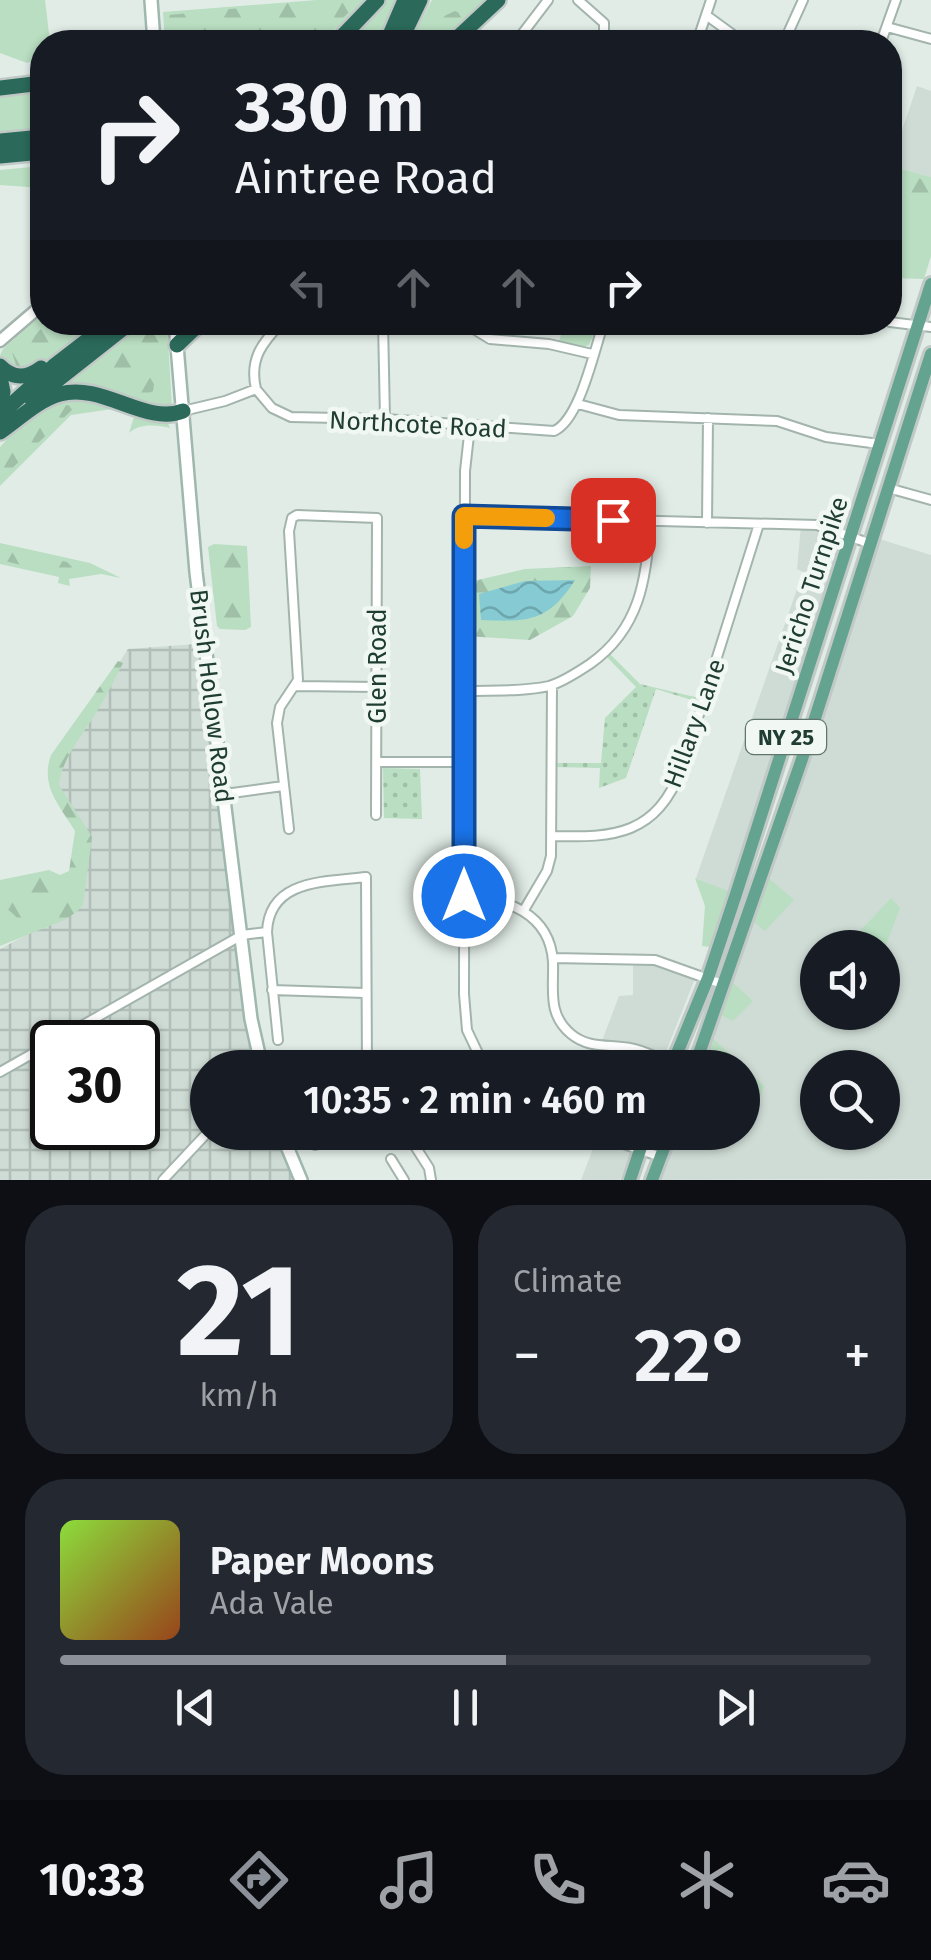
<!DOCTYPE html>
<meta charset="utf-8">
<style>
:root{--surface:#171b24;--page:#242831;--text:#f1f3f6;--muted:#9ea1a6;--line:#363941;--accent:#8c9099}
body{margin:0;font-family:"Fira Sans",sans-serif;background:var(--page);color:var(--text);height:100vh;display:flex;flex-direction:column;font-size:38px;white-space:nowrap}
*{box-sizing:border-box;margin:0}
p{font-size:32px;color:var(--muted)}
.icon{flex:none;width:55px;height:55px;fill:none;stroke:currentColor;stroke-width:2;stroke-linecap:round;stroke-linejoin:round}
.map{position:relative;height:1180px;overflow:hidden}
.drawer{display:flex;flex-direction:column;gap:25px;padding:25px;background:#0d0f14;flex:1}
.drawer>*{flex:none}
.top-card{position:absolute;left:30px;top:30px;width:872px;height:305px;border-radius:40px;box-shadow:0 2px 8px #0004;background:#171b24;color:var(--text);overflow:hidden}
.tools{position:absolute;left:800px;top:930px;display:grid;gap:20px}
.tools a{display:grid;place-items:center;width:100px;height:100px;border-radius:50%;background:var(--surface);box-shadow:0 2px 8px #0004;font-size:50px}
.speed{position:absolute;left:30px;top:1020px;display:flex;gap:20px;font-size:50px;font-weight:700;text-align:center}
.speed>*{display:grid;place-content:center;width:130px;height:130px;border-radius:50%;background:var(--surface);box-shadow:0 2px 8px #0004;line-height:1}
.speed .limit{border:5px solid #111;border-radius:15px;background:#fff;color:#111}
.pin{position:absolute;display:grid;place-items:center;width:85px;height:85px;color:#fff;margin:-42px;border-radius:20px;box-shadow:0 5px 15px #0006}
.me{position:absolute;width:110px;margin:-55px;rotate:0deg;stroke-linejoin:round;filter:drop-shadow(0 0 8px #0008)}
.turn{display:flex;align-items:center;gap:35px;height:210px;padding:0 40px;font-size:45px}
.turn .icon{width:130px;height:130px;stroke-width:2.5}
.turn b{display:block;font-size:70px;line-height:85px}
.lanes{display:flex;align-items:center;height:95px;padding:0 40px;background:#0003;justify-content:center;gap:50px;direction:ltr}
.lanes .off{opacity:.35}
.big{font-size:75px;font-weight:600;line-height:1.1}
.drawer .tile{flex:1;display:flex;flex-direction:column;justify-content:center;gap:15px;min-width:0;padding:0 35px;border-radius:40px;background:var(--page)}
.drawer .dial{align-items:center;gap:0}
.dial b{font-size:130px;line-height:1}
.song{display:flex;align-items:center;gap:30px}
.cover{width:120px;height:120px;border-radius:15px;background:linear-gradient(135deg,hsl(90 70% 55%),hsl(20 70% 35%))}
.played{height:10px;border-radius:5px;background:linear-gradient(90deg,var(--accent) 55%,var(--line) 55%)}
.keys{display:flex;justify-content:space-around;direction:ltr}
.heat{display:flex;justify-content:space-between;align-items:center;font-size:55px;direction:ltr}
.drawer .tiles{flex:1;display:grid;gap:25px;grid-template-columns:1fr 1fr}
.tile:last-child{grid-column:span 2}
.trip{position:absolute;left:190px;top:1050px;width:570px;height:100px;border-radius:50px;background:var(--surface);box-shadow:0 2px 8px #0004;font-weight:600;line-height:100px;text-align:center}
.tab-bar{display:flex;height:160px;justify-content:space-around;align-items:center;background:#090b0e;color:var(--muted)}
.tab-bar .icon{width:70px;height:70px}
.tab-bar .active{color:var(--accent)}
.tab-bar b{font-size:45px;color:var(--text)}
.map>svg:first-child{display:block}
.built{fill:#cfdcd5;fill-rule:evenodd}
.industrial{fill:url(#industrial-grid);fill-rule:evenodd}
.grass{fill:#b9dec1}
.forest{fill:url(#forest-firs)}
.park{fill:url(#park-dots)}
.water{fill:url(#water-waves)}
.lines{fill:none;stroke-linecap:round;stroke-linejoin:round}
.minor-casing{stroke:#a3b4ad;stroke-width:12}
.tertiary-casing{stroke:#a3b4ad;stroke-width:15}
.secondary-casing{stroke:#9fb8ae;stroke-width:16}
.primary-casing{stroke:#c1c9c6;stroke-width:18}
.motorway-casing{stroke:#c1c9c6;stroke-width:20}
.minor{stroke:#fff;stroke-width:8}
.tertiary{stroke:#fff;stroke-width:10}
.secondary{stroke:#fff;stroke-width:11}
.primary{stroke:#64a38f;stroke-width:12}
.motorway{stroke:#2b6a5a;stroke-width:15}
.route-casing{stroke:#114b97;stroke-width:25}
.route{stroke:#1a73e8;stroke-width:18}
.slow{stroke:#f59e0b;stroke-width:18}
.labels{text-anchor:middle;stroke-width:9;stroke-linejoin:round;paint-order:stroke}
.shield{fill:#f1f8f4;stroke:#5f756e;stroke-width:2.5}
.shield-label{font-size:22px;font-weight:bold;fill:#203d34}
.street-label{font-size:25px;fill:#203d34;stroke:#f1f8f4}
</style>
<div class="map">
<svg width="931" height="1180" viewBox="0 0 931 1180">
<defs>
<pattern id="industrial-grid" width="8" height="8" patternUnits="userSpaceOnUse" patternTransform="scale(2.5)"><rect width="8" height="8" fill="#cfdcd5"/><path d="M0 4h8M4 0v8" fill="none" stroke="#b1beb7"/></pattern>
<pattern id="forest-firs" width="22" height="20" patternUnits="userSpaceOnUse" patternTransform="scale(2.5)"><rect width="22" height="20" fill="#b9dec1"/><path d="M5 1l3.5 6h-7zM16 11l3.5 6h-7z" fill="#9fbfa6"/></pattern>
<pattern id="park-dots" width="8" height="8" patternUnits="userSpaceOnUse" patternTransform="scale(2.5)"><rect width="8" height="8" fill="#b9dec1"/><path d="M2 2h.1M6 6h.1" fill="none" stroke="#9fbfa6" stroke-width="1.8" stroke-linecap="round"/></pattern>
<pattern id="water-waves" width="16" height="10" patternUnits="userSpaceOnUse" patternTransform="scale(2.5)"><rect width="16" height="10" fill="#86cbd3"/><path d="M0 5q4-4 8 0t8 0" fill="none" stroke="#6da6ac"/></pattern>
</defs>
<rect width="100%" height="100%" fill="#e1ece6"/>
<path class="built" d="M917,86L931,91V177L890,166Z
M801,525H817L849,537L728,892L696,878L803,572L797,569Z
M873,537L931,555V1179L655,1180L671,1133L742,1132V1068L693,1067ZM818,948H882V1012H818ZM818,1068H882V1132H818Z
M633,959L656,961L696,976L660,1067H622L629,1048L600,1046L619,996L633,995Z
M599,1133H637L620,1180H581Z"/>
<path class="industrial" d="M196,644L252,1067L208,1068V1132L273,1133L293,1180H0V949L64,915L90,834L55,788L64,747L128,649ZM52,1042H138V1128H52Z"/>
<path class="grass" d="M0,0H45L50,42H42V57L27,63L0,53Z
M317,0H368L358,12L317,42H165L163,12Z
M386,0H397L380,42H348Z
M432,0H490L439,42H410Z
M42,87V129L0,136V93Z
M890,166L931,177V256L924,279L890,278Z
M42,315V322L97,323L41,367L22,373L4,364L0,355L3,349Z
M143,323H167L172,408L64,388L62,382Z
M565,323H599L589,345L580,348L559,341Z
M71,396L166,419L170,428C157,425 140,423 129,433L134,417L112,409L71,415L0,486V447L32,412Z
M0,543L90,563L121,578L101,574L69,579L70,586L58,583L59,577L0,564Z
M763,873L794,900L765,931L748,917Z
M695,878L736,894L717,948L702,946L705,906Z
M891,898L900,908L883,953L882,948L845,947Z
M0,907H7C23,923 30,926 52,925L0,946Z
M728,978L753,1001L733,1021L715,1012Z
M707,1033L764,1086L758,1102L743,1096L742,1068H694Z"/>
<path class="forest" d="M322,0H362L328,32L309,42H267L261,34L244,24L239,26L240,30L253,37L254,42H224L220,36L208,35L196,42H170L169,15Z
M455,11L464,15V23C449,37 440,42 419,42L431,22Z
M42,166V188L0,185V170Z
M890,169L931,182V195L899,199L890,214Z
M46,323H92L36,367L17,368L12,352L30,341Z
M147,323H162L153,391C139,402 118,391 103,383L97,371C106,350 128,335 147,323Z
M63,405L76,406L0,480V458Z
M214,544L247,546L251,627L245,630L220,629L217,626L208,547Z
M0,548L67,562L72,567L71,571L64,575L0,560Z
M591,566L590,588L573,616L530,640L465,636V583L525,569Z
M118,661L123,663C114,680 106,697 96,713C82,736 62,758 59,785L92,837L83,905C70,921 39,935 21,921C12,914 11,909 0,907V880L49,870L60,875L69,871L75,831C59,805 40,786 51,755Z"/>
<path class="park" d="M608,652L640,684L699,698L698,702L656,689L626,778L599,788L600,768L553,767V763H601L605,718L636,687L604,654Z
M383,768L420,769L422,819L384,818Z"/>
<path class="water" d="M575,580C548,622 528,622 481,620L479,594L525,581Z"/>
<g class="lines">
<defs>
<path id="minor" d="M578,0L604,23V42
M706,15L743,42
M887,27L931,39
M516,42L548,0
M697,42L711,0
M784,42L803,0
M881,42L896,0
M383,322L385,419
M472,322L477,331L490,339L549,344L592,354
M890,322L931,327
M256,389L272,408L291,417L385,419L554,431C580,420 594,350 604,322
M578,404L619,415L777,421L826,437L879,444
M183,411L225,401L256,389C249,359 262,343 282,322
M470,426L465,471L464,994L467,1030L485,1068
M888,488L931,500
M465,516L817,525L871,544
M707,523L708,418
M296,686L378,687
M465,691C492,690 522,692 549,686C563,682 578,672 590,664C640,629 647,578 650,522
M377,762H464
M225,794L283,786
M289,829L277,723L280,707L298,680L289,531L292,518L297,515L377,518L376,815
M551,836C616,838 656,835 682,768L759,524
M464,896C506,898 550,913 553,962C554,989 547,1014 571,1034C589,1049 609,1044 630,1048C644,1050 659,1059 673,1064
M524,910L547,871L551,856L552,685
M267,932L278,1040
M553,958L655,960L725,985
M272,990L365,993
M0,1072L242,935L267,932C269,879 325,882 366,877L367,1068
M406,1132L429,1168L431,1180
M542,1132L595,1134L661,1157
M315,1145L331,1140L337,1132
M391,1159L404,1180
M163,1180L208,1132"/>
<path id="tertiary" d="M0,341L42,305"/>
<path id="secondary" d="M151,0L154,42
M175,322L196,572L251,1019L262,1068
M281,1132L301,1180"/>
<path id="primary" d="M671,1068L708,978L736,894L931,284
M694,1068L802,759L931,354
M630,1180L646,1132
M652,1180L670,1132"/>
<path id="motorway" d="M337,42L377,0
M387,42L405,0
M400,42L420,0
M453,42L498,0
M0,88L42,83
M0,141L42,137
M0,156L42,152
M177,345L201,322
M0,366C13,379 26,379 41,368
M0,377L3,392L0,404
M32,400L131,322
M0,415L54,366L111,322
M0,432C19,419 38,400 60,394C102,382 146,426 183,411"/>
</defs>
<use href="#minor" class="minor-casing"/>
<use href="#tertiary" class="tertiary-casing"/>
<use href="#secondary" class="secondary-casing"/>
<use href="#primary" class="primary-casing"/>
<use href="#motorway" class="motorway-casing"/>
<use href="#minor" class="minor"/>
<use href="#tertiary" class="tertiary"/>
<use href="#secondary" class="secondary"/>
<use href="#primary" class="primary"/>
<use href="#motorway" class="motorway"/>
</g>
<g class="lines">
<defs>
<path id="route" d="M464,896V516L613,520"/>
</defs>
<use href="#route" class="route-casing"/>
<use href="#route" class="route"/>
<path class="slow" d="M464,540V516L546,518"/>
</g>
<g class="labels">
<rect class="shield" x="746" y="720" width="80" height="34" rx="8"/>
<g class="shield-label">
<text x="786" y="745">NY 25</text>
</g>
<g class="street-label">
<text transform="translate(418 424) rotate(3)" y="9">Northcote Road</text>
<text transform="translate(811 585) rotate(-72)" y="9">Jericho Turnpike</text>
<text transform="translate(377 666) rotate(-90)" y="9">Glen Road</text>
<text transform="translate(212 696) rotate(83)" y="9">Brush Hollow Road</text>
<text transform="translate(694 723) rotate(-70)" y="9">Hillary Lane</text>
</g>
</g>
</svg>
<div class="tools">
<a><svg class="icon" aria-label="sound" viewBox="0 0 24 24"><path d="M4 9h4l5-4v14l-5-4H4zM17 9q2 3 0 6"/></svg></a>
<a><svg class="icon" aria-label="search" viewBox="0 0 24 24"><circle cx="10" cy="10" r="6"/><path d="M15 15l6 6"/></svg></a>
</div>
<div class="speed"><div class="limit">30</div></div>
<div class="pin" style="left:613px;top:520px;background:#d93025"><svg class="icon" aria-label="arrive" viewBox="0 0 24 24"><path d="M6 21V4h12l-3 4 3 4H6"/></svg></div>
<svg class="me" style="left:464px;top:896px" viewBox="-20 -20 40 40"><circle r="17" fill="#1a73e8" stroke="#fff" stroke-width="3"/><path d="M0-11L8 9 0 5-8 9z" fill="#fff"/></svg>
<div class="trip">10:35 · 2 min · 460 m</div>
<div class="top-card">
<div class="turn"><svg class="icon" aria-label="right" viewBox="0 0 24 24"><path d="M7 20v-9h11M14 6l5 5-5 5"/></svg><div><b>330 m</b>Aintree Road</div></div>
<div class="lanes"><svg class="icon off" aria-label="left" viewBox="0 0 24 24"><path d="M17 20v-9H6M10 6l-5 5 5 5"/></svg><svg class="icon off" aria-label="ahead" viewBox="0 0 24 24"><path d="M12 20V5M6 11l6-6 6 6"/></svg><svg class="icon off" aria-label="ahead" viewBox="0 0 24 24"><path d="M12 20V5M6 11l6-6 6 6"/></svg><svg class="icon" aria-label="right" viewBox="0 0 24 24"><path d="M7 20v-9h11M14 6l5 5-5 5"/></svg></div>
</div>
</div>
<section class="drawer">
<div class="tiles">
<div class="tile dial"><b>21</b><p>km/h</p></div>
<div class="tile"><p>Climate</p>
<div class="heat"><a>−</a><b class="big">22°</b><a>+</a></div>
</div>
<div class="tile">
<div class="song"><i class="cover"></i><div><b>Paper Moons</b><p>Ada Vale</p></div></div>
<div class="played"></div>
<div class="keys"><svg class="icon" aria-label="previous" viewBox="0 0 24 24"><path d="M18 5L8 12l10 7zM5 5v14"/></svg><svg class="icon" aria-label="pause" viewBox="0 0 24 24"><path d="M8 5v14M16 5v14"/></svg><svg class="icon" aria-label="next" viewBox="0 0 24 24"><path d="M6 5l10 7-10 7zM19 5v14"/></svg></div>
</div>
</div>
</section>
<nav class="tab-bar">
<b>10:33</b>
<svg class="icon active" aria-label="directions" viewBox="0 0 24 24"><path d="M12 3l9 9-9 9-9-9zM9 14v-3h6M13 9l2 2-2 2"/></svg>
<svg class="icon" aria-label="music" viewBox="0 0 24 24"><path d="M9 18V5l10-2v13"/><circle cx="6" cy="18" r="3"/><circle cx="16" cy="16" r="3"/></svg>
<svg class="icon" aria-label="phone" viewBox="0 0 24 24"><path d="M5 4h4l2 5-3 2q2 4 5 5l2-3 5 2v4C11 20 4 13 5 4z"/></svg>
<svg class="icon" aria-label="climate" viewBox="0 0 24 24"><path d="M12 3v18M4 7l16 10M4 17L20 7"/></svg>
<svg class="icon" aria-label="car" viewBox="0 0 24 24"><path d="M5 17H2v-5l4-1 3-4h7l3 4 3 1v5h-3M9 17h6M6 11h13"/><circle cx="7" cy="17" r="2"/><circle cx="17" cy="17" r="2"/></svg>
</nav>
